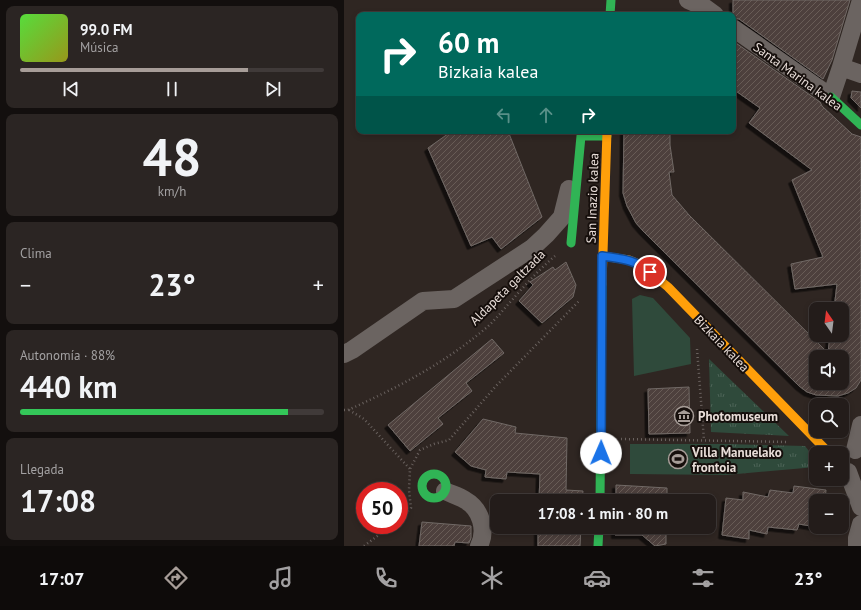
<!DOCTYPE html>
<html lang="es">
<meta charset="utf-8">
<style>
:root{--surface:#231c1a;--page:#2b2523;--text:#f1f3f6;--muted:#a3a1a2;--line:#403a39;--accent:#a79d98}
body{margin:0;font-family:"PT Sans",sans-serif;background:var(--page);color:var(--text);height:100vh;display:flex;flex-direction:column;font-size:15px;white-space:nowrap}
*{box-sizing:border-box;margin:0}
p{font-size:13px;color:var(--muted)}
.icon{flex:none;width:22px;height:22px;fill:none;stroke:currentColor;stroke-width:2;stroke-linecap:round;stroke-linejoin:round}
.map{position:relative;flex:1;overflow:hidden}
.drawer{display:flex;flex-direction:column;gap:6px;padding:6px;background:#130f0e;width:344px}
.drawer>*{flex:none}
.hud{position:absolute;left:12px;top:12px;width:380px;height:122px;border-radius:8px;box-shadow:0 2px 6px #0003,0 0 0 1px var(--line);background:#00695c;color:#fff;overflow:hidden}
.needle{width:26px;rotate:346deg}
.tools{position:absolute;left:465px;top:302px;display:grid;gap:8px}
.tools a{display:grid;place-items:center;width:40px;height:40px;border-radius:8px;background:var(--surface);box-shadow:0 2px 6px #0003,0 0 0 1px var(--line);font-size:20px}
.speed{position:absolute;left:12px;top:482px;display:flex;gap:8px;font-size:20px;font-weight:700;text-align:center}
.speed>*{display:grid;place-content:center;width:52px;height:52px;border-radius:50%;background:var(--surface);box-shadow:0 2px 6px #0003,0 0 0 1px var(--line);line-height:1}
.speed .limit{border:6px solid #d22;background:#fff;color:#111}
.pin{position:absolute;display:grid;place-items:center;width:34px;height:34px;color:#fff;margin:-17px;border:2px solid #fff;border-radius:50%;box-shadow:0 1px 4px #0007}
.me{position:absolute;width:44px;margin:-22px;rotate:1deg;stroke-linejoin:round;filter:drop-shadow(0 0 3px #0008)}
.turn{display:flex;align-items:center;gap:14px;height:84px;padding:0 16px;font-size:18px}
.turn .icon{width:52px;height:52px;stroke-width:2.5}
.turn b{display:block;font-size:28px;line-height:34px}
.lanes{display:flex;align-items:center;height:38px;padding:0 16px;background:#0003;justify-content:center;gap:20px;direction:ltr}
.lanes .off{opacity:.35}
.big{font-size:30px;font-weight:700;line-height:1.1}
.drawer .card{flex:1;display:flex;flex-direction:column;justify-content:center;gap:6px;min-width:0;padding:0 14px;border-radius:8px;background:var(--page)}
.drawer .dial{align-items:center;gap:0}
.dial b{font-size:52px;line-height:1}
.song{display:flex;align-items:center;gap:12px}
.cover{width:48px;height:48px;border-radius:6px;background:linear-gradient(135deg,hsl(110 70% 55%),hsl(60 70% 35%))}
.played{height:4px;border-radius:2px;background:linear-gradient(90deg,var(--accent) 75%,var(--line) 75%)}
.keys{display:flex;justify-content:space-around;direction:ltr}
.heat{display:flex;justify-content:space-between;align-items:center;font-size:22px;direction:ltr}
.charge{height:6px;border-radius:3px;background:linear-gradient(90deg,#34c759 88%,var(--line) 0)}
.trip{position:absolute;left:146px;top:494px;width:226px;height:40px;border-radius:8px;background:var(--surface);box-shadow:0 2px 6px #0003,0 0 0 1px var(--line);font-weight:700;line-height:40px;text-align:center}
.tab-bar{display:flex;height:64px;justify-content:space-around;align-items:center;background:#0e0b0a;color:var(--muted)}
.tab-bar .icon{width:28px;height:28px}
.tab-bar .current{color:var(--accent)}
.tab-bar b{font-size:18px;color:var(--text)}
main{display:flex;flex:1;min-height:0}
.map>svg:first-child{display:block}
.grass{fill:#2f4a3b}
.park{fill:url(#park-tufts)}
.building{fill:url(#building-hatch);stroke:#716966;fill-rule:evenodd;filter:url(#shadow)}
.lines{fill:none;stroke-linecap:round;stroke-linejoin:round}
.path{stroke:#6a625f;stroke-width:2.5;stroke-dasharray:1 3;stroke-linecap:butt}
.street{stroke:#6b6461;stroke-width:18}
.fast{stroke:#30b455;stroke-width:9}
.slow{stroke:#ff9f0a;stroke-width:9}
.route-casing{stroke:#114b97;stroke-width:10}
.route{stroke:#1a73e8;stroke-width:7}
.labels{text-anchor:middle;stroke-width:4;stroke-linejoin:round;paint-order:stroke}
.street-label{font-size:13px;fill:#e8ddd8;stroke:#160f0c}
.poi-label{font-size:13px;font-weight:bold;fill:#e8ddd8;stroke:#160f0c;text-anchor:start}
</style>
<main>
<section class="drawer">
<div class="card">
<div class="song"><i class="cover"></i><div><b>99.0 FM</b><p>Música</p></div></div>
<div class="played"></div>
<div class="keys"><svg class="icon" aria-label="previous" viewBox="0 0 24 24"><path d="M18 5L8 12l10 7zM5 5v14"/></svg><svg class="icon" aria-label="pause" viewBox="0 0 24 24"><path d="M8 5v14M16 5v14"/></svg><svg class="icon" aria-label="next" viewBox="0 0 24 24"><path d="M6 5l10 7-10 7zM19 5v14"/></svg></div>
</div>
<div class="card dial"><b>48</b><p>km/h</p></div>
<div class="card"><p>Clima</p>
<div class="heat"><a>−</a><b class="big">23°</b><a>+</a></div>
</div>
<div class="card"><p>Autonomía · 88%</p><b class="big">440 km</b><div class="charge"></div></div>
<div class="card"><p>Llegada</p><b class="big">17:08</b></div>
</section>
<div class="map">
<svg width="517" height="546" viewBox="0 0 517 546">
<defs>
<pattern id="park-tufts" width="24" height="20" patternUnits="userSpaceOnUse"><rect width="24" height="20" fill="#2f4a3b"/><path d="M3 7l-1-3M5 7V3M7 7l1-3M15 17l-1-3M17 17v-4M19 17l1-3" fill="none" stroke="#4d6457"/></pattern>
<pattern id="building-hatch" width="6" height="6" patternUnits="userSpaceOnUse"><rect width="6" height="6" fill="#4d413c"/><path d="M-1 1l2-2M0 6l6-6M5 7l2-2" fill="none" stroke="#675c57"/></pattern>
<filter id="shadow"><feDropShadow dx="-3.5" dy="3.5" stdDeviation="0" flood-color="#0009"/></filter>
</defs>
<rect width="100%" height="100%" fill="#2f2622"/>
<path class="grass" d="M296,295L309,298L346,338L347,364L290,376L288,299Z
M286,444H383L382,475L286,474Z"/>
<path class="park" d="M365,359L445,436L367,432Z
M383,444L461,446L472,460V467L382,475Z"/>
<path class="building" d="M389,0H506L488,60L479,79L395,19L389,18Z
M389,41L476,102L478,106L508,134L517,137V380L512,388L504,393L494,396L472,395L463,392L455,386L299,231L292,223L283,206L279,193L280,131H326V145L330,172H325L328,195L345,215L484,353L486,335H498V309H490L493,284L451,289L447,264L479,257L448,180L468,170L405,123L416,108L389,89ZM472,357H498V383H472Z
M508,91L517,92V108L507,98Z
M108,131H164L198,217L157,249L148,237L127,246L84,148Z
M222,262L232,285L229,297L198,323L175,301L189,285L186,282L209,267L211,270Z
M148,339L160,353L122,383L128,391L94,418L99,424L66,451L44,425Z
M345,387L346,433L305,434L304,389Z
M139,419L172,427L171,433L223,438L222,490L239,491L238,501H195L196,474L163,472L162,479L141,477L142,470L127,466L111,452Z
M272,485L323,488V501H272Z
M450,486L482,490L481,501H472V527L455,524L453,530L424,527L423,534L405,530V539L378,535L382,498L399,500V492L424,497L426,490L449,493Z
M78,522L127,526V538L125,543L111,542L110,546H75Z
M194,527H237L236,546H194Z
M271,527H322V544L311,546L298,535H271Z"/>
<g class="lines">
<path class="path" d="M353,349L360,440
M0,410H4C53,388 101,363 142,328C149,322 155,315 161,308C177,290 193,271 211,256
M5,410L20,419L66,469
M277,439L444,442
M55,519L67,508L65,490L66,469L76,450L90,444L105,440L152,386L236,300
M20,546L48,525"/>
<path class="street" d="M344,0L360,7L371,15
M389,28L487,97L497,67L517,0
M497,67L517,74
M0,354L8,350L79,301L110,299L188,248L202,235L218,217L225,189
M511,450L517,425
M504,472L517,507
M101,491C107,494 115,496 121,500C137,509 143,530 135,546
M513,546V538L517,524"/>
<path class="fast" d="M266,15L267,0
M487,97L517,125
M227,243L237,136H263
M78 486a12 12 0 1 1 24 0a12 12 0 1 1-24 0Z
M256,501L258,284
M254,546L255,527"/>
<path class="slow" d="M258,256L285,260L297,265L324,287L485,453
M258,284L263,131"/>
</g>
<g class="lines">
<defs>
<path id="route" d="M257,453L258,256C278,259 290,259 306,272"/>
</defs>
<use href="#route" class="route-casing"/>
<use href="#route" class="route"/>
</g>
<defs>
<symbol id="museum-ring" viewBox="-11 -11 22 22"><circle r="9.5" fill="#160f0c" stroke="#a79d98" stroke-width="1.5"/><path d="M0-6L6-3V-2H-6V-3ZM-5-1h2V3h-2ZM-1-1h2V3h-2ZM3-1h2V3H3ZM-6 4H6V6H-6Z" fill="#a79d98"/></symbol>
<symbol id="stadium-ring" viewBox="-11 -11 22 22"><circle r="9.5" fill="#160f0c" stroke="#a79d98" stroke-width="1.5"/><path d="M0-5a6.5 5 0 1 0 0 10a6.5 5 0 1 0 0-10ZM-3.5-1.8h7v3.6h-7Z" fill="#a79d98"/></symbol>
</defs>
<g fill-rule="evenodd">
<use href="#museum-ring" x="329" y="405" width="22" height="22"/>
<use href="#stadium-ring" x="323" y="448" width="22" height="22"/>
</g>
<g class="labels">
<g class="street-label">
<text transform="translate(454 76) rotate(36)" y="5">Santa Marina kalea</text>
<text transform="translate(248 198) rotate(-88)" y="5">San Inazio kalea</text>
<text transform="translate(163 287) rotate(-45)" y="5">Aldapeta galtzada</text>
<text transform="translate(378 343) rotate(46)" y="5">Bizkaia kalea</text>
</g>
<g class="poi-label">
<text x="354" y="421">Photomuseum</text>
<text x="348" y="457">Villa Manuelako<tspan x="348" dy="15">frontoia</tspan></text>
</g>
</g>
</svg>
<div class="tools">
<a><svg class="needle" viewBox="-14 -14 28 28"><path d="M0-13l5 13h-10z" fill="#e53935"/><path d="M0 13l5-13h-10z" fill="#a3a1a2"/></svg></a>
<a><svg class="icon" aria-label="sound" viewBox="0 0 24 24"><path d="M4 9h4l5-4v14l-5-4H4zM17 9q2 3 0 6"/></svg></a>
<a><svg class="icon" aria-label="search" viewBox="0 0 24 24"><circle cx="10" cy="10" r="6"/><path d="M15 15l6 6"/></svg></a>
<a>+</a>
<a>−</a>
</div>
<div class="speed"><div class="limit">50</div></div>
<div class="pin" style="left:306px;top:272px;background:#d93025"><svg class="icon" aria-label="arrive" viewBox="0 0 24 24"><path d="M6 21V4h12l-3 4 3 4H6"/></svg></div>
<svg class="me" style="left:257px;top:453px" viewBox="-20 -20 40 40"><circle r="19" fill="#fff"/><path d="M0-13L10 11 0 6-10 11z" fill="#1a73e8"/></svg>
<div class="trip">17:08 · 1 min · 80 m</div>
<div class="hud">
<div class="turn"><svg class="icon" aria-label="right" viewBox="0 0 24 24"><path d="M7 20v-9h11M14 6l5 5-5 5"/></svg><div><b>60 m</b>Bizkaia kalea</div></div>
<div class="lanes"><svg class="icon off" aria-label="left" viewBox="0 0 24 24"><path d="M17 20v-9H6M10 6l-5 5 5 5"/></svg><svg class="icon off" aria-label="ahead" viewBox="0 0 24 24"><path d="M12 20V5M6 11l6-6 6 6"/></svg><svg class="icon" aria-label="right" viewBox="0 0 24 24"><path d="M7 20v-9h11M14 6l5 5-5 5"/></svg></div>
</div>
</div>
</main>
<nav class="tab-bar">
<b>17:07</b>
<svg class="icon current" aria-label="directions" viewBox="0 0 24 24"><path d="M12 3l9 9-9 9-9-9zM9 14v-3h6M13 9l2 2-2 2"/></svg>
<svg class="icon" aria-label="music" viewBox="0 0 24 24"><path d="M9 18V5l10-2v13"/><circle cx="6" cy="18" r="3"/><circle cx="16" cy="16" r="3"/></svg>
<svg class="icon" aria-label="phone" viewBox="0 0 24 24"><path d="M5 4h4l2 5-3 2q2 4 5 5l2-3 5 2v4C11 20 4 13 5 4z"/></svg>
<svg class="icon" aria-label="climate" viewBox="0 0 24 24"><path d="M12 3v18M4 7l16 10M4 17L20 7"/></svg>
<svg class="icon" aria-label="car" viewBox="0 0 24 24"><path d="M5 17H2v-5l4-1 3-4h7l3 4 3 1v5h-3M9 17h6M6 11h13"/><circle cx="7" cy="17" r="2"/><circle cx="17" cy="17" r="2"/></svg>
<svg class="icon" aria-label="filters" viewBox="0 0 24 24"><path d="M4 7h16M4 17h16"/><circle cx="9" cy="7" r="2"/><circle cx="15" cy="17" r="2"/></svg>
<b>23°</b>
</nav>
